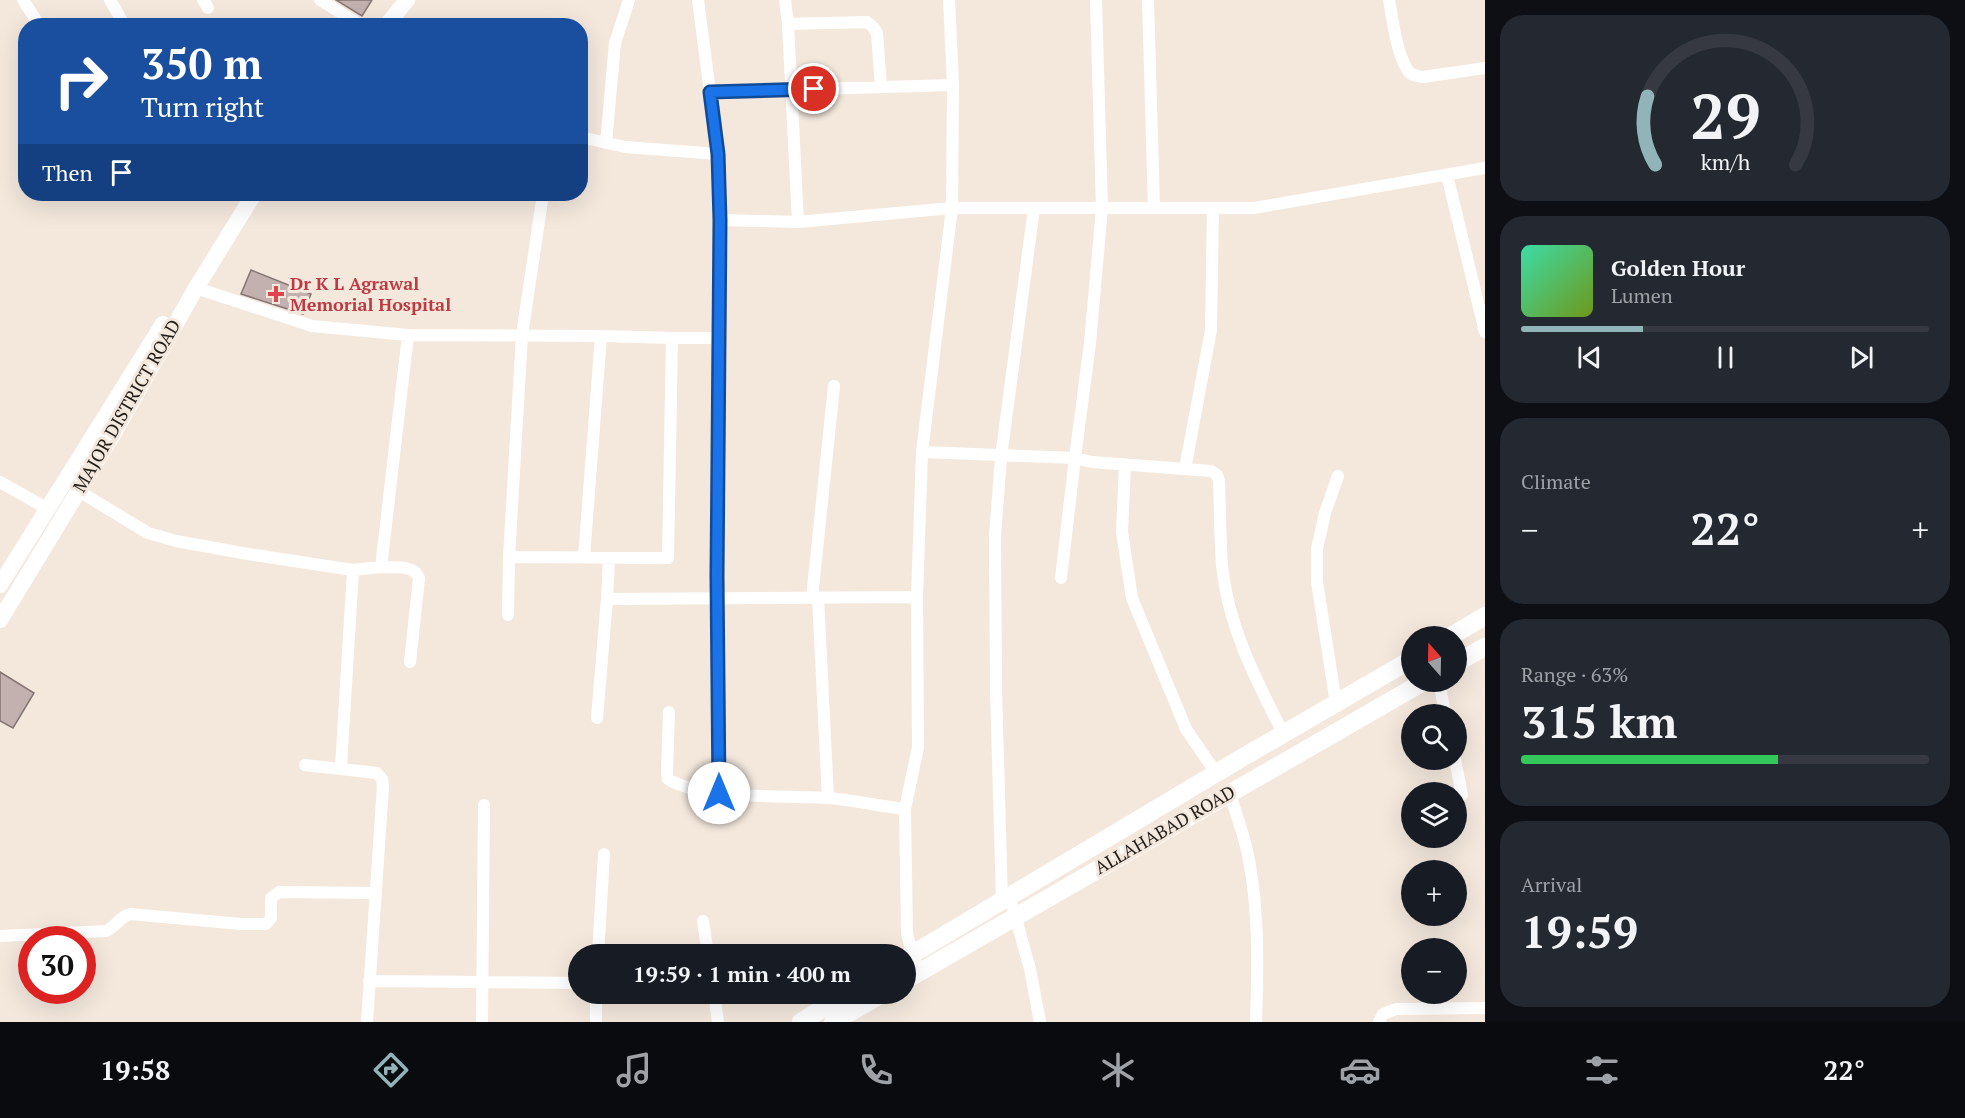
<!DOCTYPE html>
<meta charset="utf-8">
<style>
:root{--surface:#171b24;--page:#242831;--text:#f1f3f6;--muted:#9ea1a6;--line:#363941;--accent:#90b4b8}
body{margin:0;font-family:"PT Serif",serif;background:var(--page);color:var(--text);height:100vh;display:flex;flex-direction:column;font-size:22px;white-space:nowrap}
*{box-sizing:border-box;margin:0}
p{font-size:20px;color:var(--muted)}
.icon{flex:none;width:33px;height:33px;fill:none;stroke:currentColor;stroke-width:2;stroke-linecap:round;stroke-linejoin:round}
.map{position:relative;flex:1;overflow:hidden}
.drawer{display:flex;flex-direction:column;gap:15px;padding:15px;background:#0d0f14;width:480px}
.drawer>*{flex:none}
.top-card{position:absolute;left:18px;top:18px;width:570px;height:183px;border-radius:24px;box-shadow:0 6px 24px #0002;background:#1a4fa0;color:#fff;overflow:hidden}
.needle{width:39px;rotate:340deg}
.buttons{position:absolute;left:1401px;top:626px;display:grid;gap:12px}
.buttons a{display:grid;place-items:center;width:66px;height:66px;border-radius:50%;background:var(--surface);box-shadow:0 6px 24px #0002;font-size:30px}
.speed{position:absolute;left:18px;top:926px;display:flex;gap:12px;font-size:30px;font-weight:700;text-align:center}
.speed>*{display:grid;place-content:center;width:78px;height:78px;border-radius:50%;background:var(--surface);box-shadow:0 6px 24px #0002;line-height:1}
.speed .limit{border:9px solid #d22;background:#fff;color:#111}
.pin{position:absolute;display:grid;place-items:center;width:51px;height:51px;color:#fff;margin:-26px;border:3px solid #fff;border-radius:50%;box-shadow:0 2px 6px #0007}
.me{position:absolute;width:66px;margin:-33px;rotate:0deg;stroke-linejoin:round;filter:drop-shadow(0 0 4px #0008)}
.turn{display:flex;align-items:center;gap:21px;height:126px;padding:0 24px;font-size:27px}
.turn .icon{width:78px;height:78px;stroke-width:2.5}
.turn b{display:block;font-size:42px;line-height:51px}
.then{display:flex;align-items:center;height:57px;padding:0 24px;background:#0003;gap:12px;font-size:22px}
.big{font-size:45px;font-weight:700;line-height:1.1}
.drawer .widget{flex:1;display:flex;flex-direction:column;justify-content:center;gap:9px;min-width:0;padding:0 21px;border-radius:24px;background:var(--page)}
.drawer .dial{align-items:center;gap:0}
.dial svg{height:156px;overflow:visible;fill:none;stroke:var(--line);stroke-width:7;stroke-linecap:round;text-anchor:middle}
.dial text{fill:var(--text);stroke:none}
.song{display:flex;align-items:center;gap:18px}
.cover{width:72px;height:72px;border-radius:9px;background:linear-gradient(135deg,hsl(160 70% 55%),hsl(80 70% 35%))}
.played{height:6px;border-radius:3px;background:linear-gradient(90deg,var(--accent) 30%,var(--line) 30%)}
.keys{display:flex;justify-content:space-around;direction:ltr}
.heat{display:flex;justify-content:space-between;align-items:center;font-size:33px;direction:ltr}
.charge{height:9px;border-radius:4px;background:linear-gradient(90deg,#34c759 63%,var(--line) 0)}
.trip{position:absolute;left:568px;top:944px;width:348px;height:60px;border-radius:30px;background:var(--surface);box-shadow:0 6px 24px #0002;font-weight:700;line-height:60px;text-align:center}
.tabs{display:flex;height:96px;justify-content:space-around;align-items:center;background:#090b0e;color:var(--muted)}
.tabs .icon{width:42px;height:42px}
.tabs .on{color:var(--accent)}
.tabs b{font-size:27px;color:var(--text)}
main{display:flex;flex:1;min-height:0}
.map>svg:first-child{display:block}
.building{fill:#c2b1af;stroke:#847573;stroke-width:1.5}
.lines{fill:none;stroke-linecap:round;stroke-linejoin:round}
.street{stroke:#fff;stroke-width:12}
.secondary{stroke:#fff;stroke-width:16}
.primary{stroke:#fff;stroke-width:18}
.route-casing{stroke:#114b97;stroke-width:15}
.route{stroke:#1a73e8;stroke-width:10}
.health-dot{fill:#e0444e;stroke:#f4e8dd;stroke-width:2}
.labels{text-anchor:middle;stroke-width:6;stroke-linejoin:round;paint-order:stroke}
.health-label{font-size:18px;font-weight:bold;fill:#be3a42;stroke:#f4e8dd;text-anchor:start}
.street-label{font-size:18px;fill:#201c18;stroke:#f4e8dd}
</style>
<main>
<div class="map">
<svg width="1485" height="1022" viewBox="0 0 1485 1022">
<rect width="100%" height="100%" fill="#f4e8dd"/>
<path class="building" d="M336,0H372L362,16Z
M251,270L311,294L303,314L241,294Z
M0,672L34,693L13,728L0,721Z"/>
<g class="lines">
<path class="street" d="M23,0L40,26
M110,0L125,26
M203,0L208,8
M320,0L362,26
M698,0L718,154L720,220L717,599L719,793
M785,0L788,24L798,222
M1096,0L1102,208L1090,343L1075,458L1092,462L1211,471L1217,475L1219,481C1220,509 1220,537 1222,565C1228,626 1256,680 1283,733
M1148,0L1154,208
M1389,0C1393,21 1396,51 1407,69C1410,75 1416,76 1423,77L1485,68
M788,24L867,22L873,27L877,33L881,87
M710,92L953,85
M580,137L625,147L718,154
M606,143L615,43L629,0
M1447,175L1485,332
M720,220L798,222L952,208H1254L1485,168
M196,288L312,326L408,335L601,336L672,338L668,558L509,557
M672,338H719
M922,452L1075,458L1061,578
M1125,465L1122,532L1132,598L1186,729L1216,773
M1185,469L1211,330L1213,208
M0,482L48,509
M77,490L148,533L176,541L248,554L353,570
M584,557L601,336
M381,567C394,568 414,564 419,578L410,662
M812,598L834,386
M818,598L828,798
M607,599L609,558
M508,615L509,557L522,335L543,194
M1439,681L1445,714
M1336,703L1317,582V549L1325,513L1338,476
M669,712L667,773L668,779C700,800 786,795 827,798C853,800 879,806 905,809L907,933L912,954L920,972
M597,718L607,599L917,597
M1455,759L1462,795
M305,765L377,773L382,779L383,786L367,1022
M341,767L353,570L381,567L408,335
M1230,793C1236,815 1245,837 1249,860C1259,914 1258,967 1256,1022
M905,809L918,747L917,597L922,452L952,208L953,85L949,0
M1010,897L1030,969L1040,1022
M1002,901L996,689L995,536L1001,457L1034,208
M703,921L708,954
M0,936L106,931C116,927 119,917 130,914L241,924H266L271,918V898L279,892L376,893
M598,954L604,854
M369,981L579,983
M714,993L718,1022
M482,1022L484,805
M596,1022V993
M1379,1022L1383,1014L1396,1009L1485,1008"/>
<path class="secondary" d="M386,26L407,0
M0,585L163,324
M0,620L115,431L196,288L254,194"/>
<path class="primary" d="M1451,636L1485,616
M1456,663L1485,647
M906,958L1240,759L1412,659
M906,980L1425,681
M801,1022L848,993
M833,1022L884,993"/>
</g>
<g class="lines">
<defs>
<path id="route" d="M719,793L717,576L720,220L718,154L710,92L814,89"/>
</defs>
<use href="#route" class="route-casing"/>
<use href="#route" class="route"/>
</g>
<path class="health-dot" d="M273 285h6v6h6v6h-6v6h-6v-6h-6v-6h6z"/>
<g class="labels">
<g class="health-label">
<text x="290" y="290">Dr K L Agrawal<tspan x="290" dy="21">Memorial Hospital</tspan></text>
</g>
<g class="street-label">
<text transform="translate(127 406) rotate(-60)" y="6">MAJOR DISTRICT ROAD</text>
<text transform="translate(1165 830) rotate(-30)" y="6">ALLAHABAD ROAD</text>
</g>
</g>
</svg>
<div class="buttons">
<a><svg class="needle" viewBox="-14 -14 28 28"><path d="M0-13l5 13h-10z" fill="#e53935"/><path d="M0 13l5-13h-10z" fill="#9ea1a6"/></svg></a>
<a><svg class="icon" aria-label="search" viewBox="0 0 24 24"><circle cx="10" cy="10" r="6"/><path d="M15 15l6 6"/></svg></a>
<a><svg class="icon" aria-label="layers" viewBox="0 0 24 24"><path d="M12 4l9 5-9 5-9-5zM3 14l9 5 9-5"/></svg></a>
<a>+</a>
<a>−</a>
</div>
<div class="speed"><div class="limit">30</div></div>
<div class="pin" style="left:814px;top:89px;background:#d93025"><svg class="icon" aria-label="arrive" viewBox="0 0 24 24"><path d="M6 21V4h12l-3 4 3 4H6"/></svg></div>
<svg class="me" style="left:719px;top:793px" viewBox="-20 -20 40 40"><circle r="19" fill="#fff"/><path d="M0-13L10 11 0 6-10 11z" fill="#1a73e8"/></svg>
<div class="trip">19:59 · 1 min · 400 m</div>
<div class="top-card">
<div class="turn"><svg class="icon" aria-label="right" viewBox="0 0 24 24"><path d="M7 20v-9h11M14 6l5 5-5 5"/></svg><div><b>350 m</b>Turn right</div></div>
<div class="then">Then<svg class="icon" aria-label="arrive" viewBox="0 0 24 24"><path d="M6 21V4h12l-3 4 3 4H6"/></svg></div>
</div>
</div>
<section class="drawer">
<div class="widget dial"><svg viewBox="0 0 100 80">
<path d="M14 69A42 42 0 1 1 86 69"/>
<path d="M14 69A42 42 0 0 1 10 34" stroke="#90b4b8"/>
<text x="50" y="56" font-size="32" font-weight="700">29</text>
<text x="50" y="72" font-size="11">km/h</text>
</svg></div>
<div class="widget">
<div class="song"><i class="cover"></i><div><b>Golden Hour</b><p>Lumen</p></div></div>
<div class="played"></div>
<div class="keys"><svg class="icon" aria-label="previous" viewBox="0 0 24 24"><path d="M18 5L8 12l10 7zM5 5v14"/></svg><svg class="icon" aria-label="pause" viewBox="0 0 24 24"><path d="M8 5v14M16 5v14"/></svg><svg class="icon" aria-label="next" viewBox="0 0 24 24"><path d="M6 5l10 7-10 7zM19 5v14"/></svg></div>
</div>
<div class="widget"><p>Climate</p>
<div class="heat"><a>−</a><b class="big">22°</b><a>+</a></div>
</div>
<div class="widget"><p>Range · 63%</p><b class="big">315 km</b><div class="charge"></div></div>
<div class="widget"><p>Arrival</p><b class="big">19:59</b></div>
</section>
</main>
<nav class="tabs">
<b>19:58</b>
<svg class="icon on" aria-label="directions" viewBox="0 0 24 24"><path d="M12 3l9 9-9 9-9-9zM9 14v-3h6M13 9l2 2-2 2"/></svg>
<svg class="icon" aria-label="music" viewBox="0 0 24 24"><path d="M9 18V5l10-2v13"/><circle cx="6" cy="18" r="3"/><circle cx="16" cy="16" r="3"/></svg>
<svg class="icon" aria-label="phone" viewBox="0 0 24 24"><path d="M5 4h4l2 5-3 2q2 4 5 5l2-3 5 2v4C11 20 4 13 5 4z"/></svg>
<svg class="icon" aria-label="climate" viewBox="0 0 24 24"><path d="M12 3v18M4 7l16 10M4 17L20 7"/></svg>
<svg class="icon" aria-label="car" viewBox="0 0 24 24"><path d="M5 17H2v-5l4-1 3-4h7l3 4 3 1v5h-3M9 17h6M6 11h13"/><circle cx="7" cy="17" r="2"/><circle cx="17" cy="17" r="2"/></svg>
<svg class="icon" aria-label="filters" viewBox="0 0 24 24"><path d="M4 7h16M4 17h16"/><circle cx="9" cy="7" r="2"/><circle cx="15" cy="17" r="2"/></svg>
<b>22°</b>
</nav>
